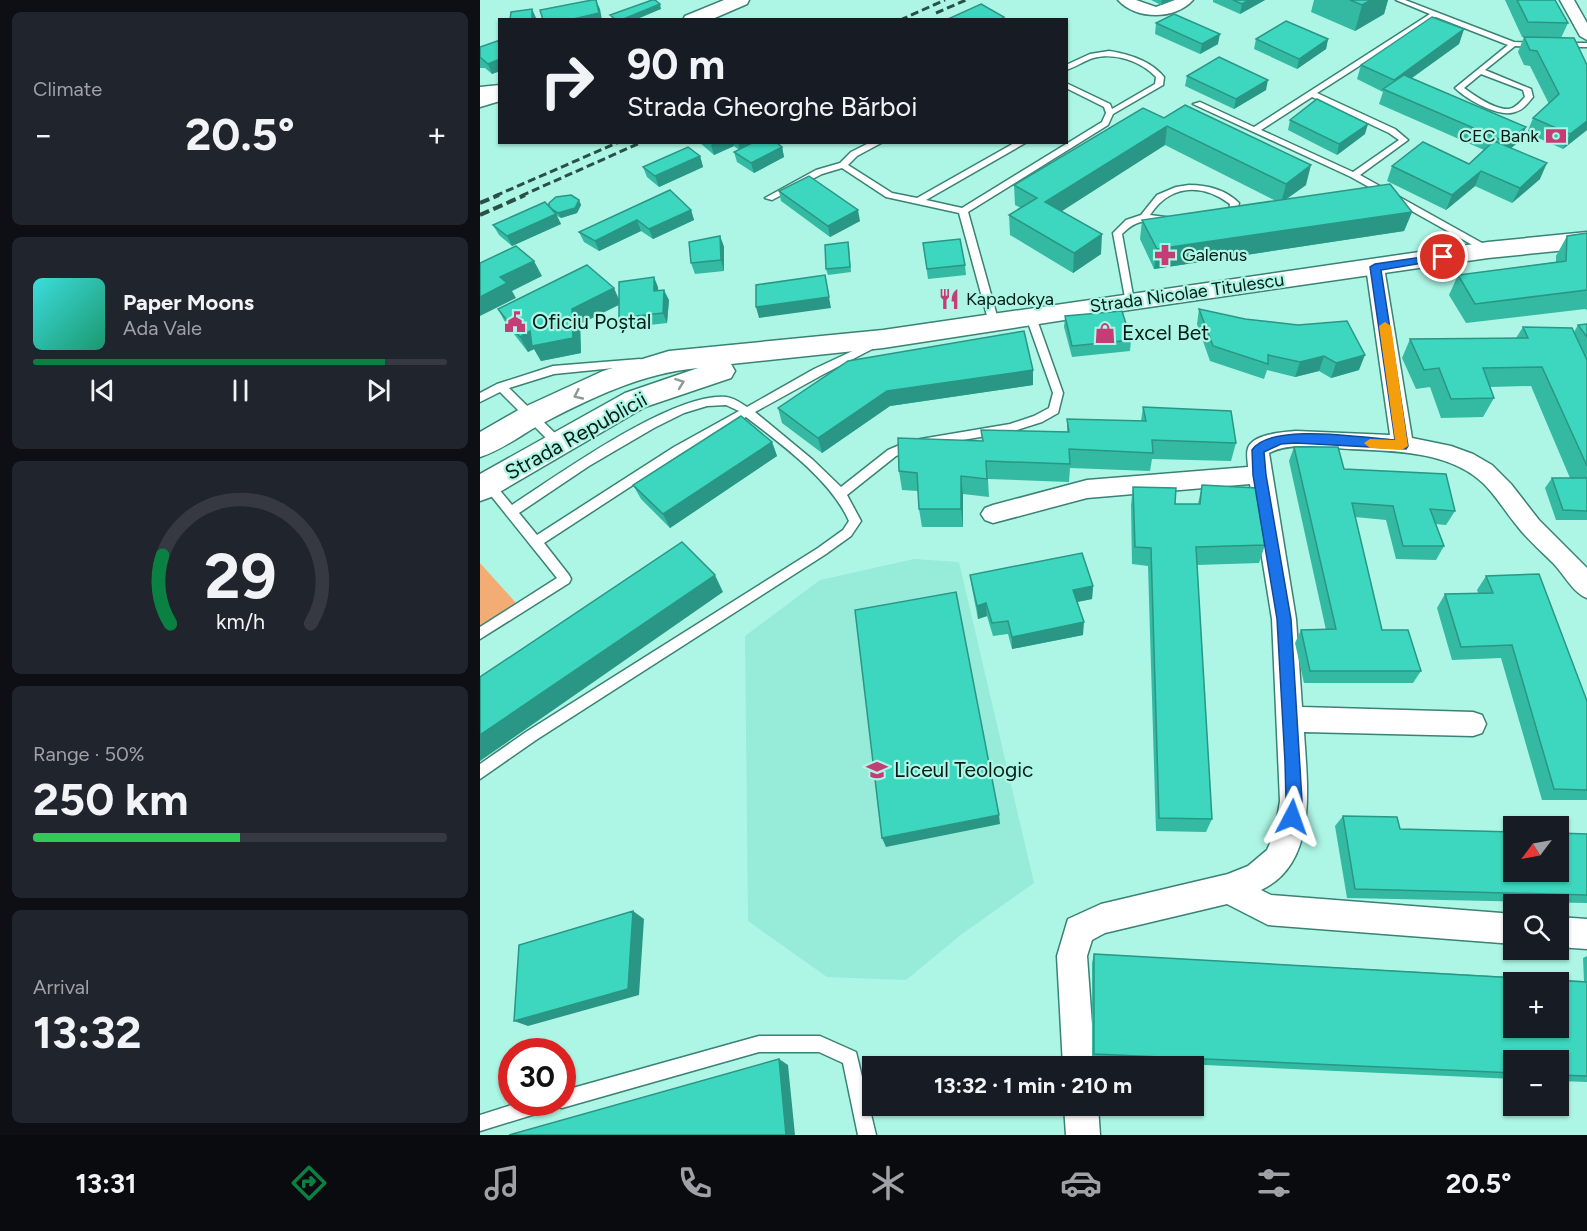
<!DOCTYPE html>
<meta charset="utf-8">
<style>
:root{--surface:#171b24;--page:#20242c;--text:#f1f3f6;--muted:#9ea1a6;--line:#363941;--accent:#0b8043}
body{margin:0;font-family:Figtree,sans-serif;background:var(--page);color:var(--text);height:100vh;display:flex;flex-direction:column;font-size:22px;white-space:nowrap}
*{box-sizing:border-box;margin:0}
p{font-size:20px;color:var(--muted)}
.icon{flex:none;width:33px;height:33px;fill:none;stroke:currentColor;stroke-width:2;stroke-linecap:round;stroke-linejoin:round}
.map{position:relative;flex:1;overflow:hidden}
.sheet{display:flex;flex-direction:column;gap:12px;padding:12px;background:#0d0f14;width:480px}
.sheet>*{flex:none}
.top-card{position:absolute;left:18px;top:18px;width:570px;height:126px;border-radius:0px;box-shadow:0 2px 4px #0004;background:#171b24;color:var(--text);overflow:hidden}
.needle{width:39px;rotate:238deg}
.fabs{position:absolute;left:1023px;top:816px;display:grid;gap:12px}
.fabs a{display:grid;place-items:center;width:66px;height:66px;border-radius:0px;background:var(--surface);box-shadow:0 2px 4px #0004;font-size:30px}
.speed{position:absolute;left:18px;top:1038px;display:flex;gap:12px;font-size:30px;font-weight:700;text-align:center}
.speed>*{display:grid;place-content:center;width:78px;height:78px;border-radius:50%;background:var(--surface);box-shadow:0 2px 4px #0004;line-height:1}
.speed .limit{border:9px solid #d22;background:#fff;color:#111}
.pin{position:absolute;display:grid;place-items:center;width:51px;height:51px;color:#fff;margin:-26px;border:3px solid #fff;border-radius:50%;box-shadow:0 2px 6px #0007}
.me{position:absolute;width:66px;margin:-33px;rotate:4deg;stroke-linejoin:round;filter:drop-shadow(0 0 4px #0008)}
.turn{display:flex;align-items:center;gap:21px;height:126px;padding:0 30px;font-size:27px}
.turn .icon{width:78px;height:78px;stroke-width:2.5}
.turn b{display:block;font-size:42px;line-height:51px}
.big{font-size:45px;font-weight:700;line-height:1.1}
.sheet .card{flex:1;display:flex;flex-direction:column;justify-content:center;gap:9px;min-width:0;padding:0 21px;border-radius:9px;background:var(--page)}
.sheet .dial{align-items:center;gap:0}
.dial svg{height:156px;overflow:visible;fill:none;stroke:var(--line);stroke-width:7;stroke-linecap:round;text-anchor:middle}
.dial text{fill:var(--text);stroke:none}
.song{display:flex;align-items:center;gap:18px}
.cover{width:72px;height:72px;border-radius:9px;background:linear-gradient(135deg,hsl(180 70% 55%),hsl(160 70% 35%))}
.played{height:6px;border-radius:3px;background:linear-gradient(90deg,var(--accent) 85%,var(--line) 85%)}
.keys{display:flex;justify-content:space-around;direction:ltr}
.heat{display:flex;justify-content:space-between;align-items:center;font-size:33px;direction:ltr}
.charge{height:9px;border-radius:4px;background:linear-gradient(90deg,#34c759 50%,var(--line) 0)}
.trip{position:absolute;left:382px;top:1056px;width:342px;height:60px;border-radius:0px;background:var(--surface);box-shadow:0 2px 4px #0004;font-weight:700;line-height:60px;text-align:center}
.tab-bar{display:flex;height:96px;justify-content:space-around;align-items:center;background:#090b0e;color:var(--muted)}
.tab-bar .icon{width:42px;height:42px}
.tab-bar .active{color:var(--accent)}
.tab-bar b{font-size:27px;color:var(--text)}
main{display:flex;flex:1;min-height:0}
.map>svg:first-child{display:block}
.built{fill:#97ebd9}
.green{fill:#f2ac74}
.lines{fill:none;stroke-linecap:round;stroke-linejoin:round}
.lane-casing{stroke:#398274;stroke-width:3}
.street-casing{stroke:#398274;stroke-width:3}
.secondary-casing{stroke:#398274;stroke-width:3}
.lane{fill:#fff;fill-rule:evenodd}
.street{fill:#fff;fill-rule:evenodd}
.secondary{fill:#fff;fill-rule:evenodd}
.rail-far1{stroke:#285047;stroke-width:3;stroke-dasharray:8 4;stroke-linecap:butt}
.rail{stroke:#285047;stroke-width:4;stroke-dasharray:10 4.5;stroke-linecap:butt}
.wall{fill:#34b9a3}
.shaded-wall{fill:#2a9685}
.building{fill:#3cd7be;stroke:#2a9685;stroke-width:1.5;fill-rule:evenodd}
.oneway{stroke:#8c9997}
.route{fill:#1a73e8;stroke:#114b97;stroke-width:1.5}
.slow{fill:#f59e0b}
.labels{text-anchor:middle;stroke-width:4.5;stroke-linejoin:round;paint-order:stroke}
.far-poi-label{font-size:18px;fill:#001d17;stroke:#adf6e5;text-anchor:start}
.far-street-label{font-size:18px;fill:#001d17;stroke:#adf6e5}
.poi-label{font-size:21px;fill:#001d17;stroke:#adf6e5;text-anchor:start}
.street-label{font-size:21px;fill:#001d17;stroke:#adf6e5}
</style>
<main>
<section class="sheet">
<div class="card"><p>Climate</p>
<div class="heat"><a>−</a><b class="big">20.5°</b><a>+</a></div>
</div>
<div class="card">
<div class="song"><i class="cover"></i><div><b>Paper Moons</b><p>Ada Vale</p></div></div>
<div class="played"></div>
<div class="keys"><svg class="icon" aria-label="previous" viewBox="0 0 24 24"><path d="M18 5L8 12l10 7zM5 5v14"/></svg><svg class="icon" aria-label="pause" viewBox="0 0 24 24"><path d="M8 5v14M16 5v14"/></svg><svg class="icon" aria-label="next" viewBox="0 0 24 24"><path d="M6 5l10 7-10 7zM19 5v14"/></svg></div>
</div>
<div class="card dial"><svg viewBox="0 0 100 80">
<path d="M14 69A42 42 0 1 1 86 69"/>
<path d="M14 69A42 42 0 0 1 10 34" stroke="#0b8043"/>
<text x="50" y="56" font-size="32" font-weight="700">29</text>
<text x="50" y="72" font-size="11">km/h</text>
</svg></div>
<div class="card"><p>Range · 50%</p><b class="big">250 km</b><div class="charge"></div></div>
<div class="card"><p>Arrival</p><b class="big">13:32</b></div>
</section>
<div class="map">
<svg width="1107" height="1135" viewBox="0 0 1107 1135">
<rect width="100%" height="100%" fill="#adf6e5"/>
<path class="built" d="M434,559L479,562L554,883L482,934L426,980L347,977L268,921L265,636L340,580Z"/>
<path class="green" d="M0,563L36,603L0,626Z"/>
<g class="lines">
<defs>
<path id="lane" d="M916,0H925L1034,42L1056,43L1060,45L1056,47L1035,46L1005,70L1051,89L1053,97C1048,103 1043,110 1035,112C1019,118 986,99 975,88L1028,45L956,17L837,93L915,129L928,140L880,175L1011,248V252H1005L871,177L713,104L720,102L774,127L950,14ZM1001,74L1043,90L1045,97C1041,101 1036,108 1029,109C1015,110 995,96 984,88ZM832,97L909,133L919,140L873,172L781,130Z
M1080,43H1107V47H1083L1079,45Z
M629,51C649,54 671,61 684,77L683,85L633,114L628,125L488,212L519,323L517,325H511L509,323L479,213L406,197L362,168L342,174L292,200L285,198L336,170L360,163L371,152L391,142H403L377,156L368,165L412,193L437,198L536,142H547L446,200L482,208L622,122L626,113L624,107L586,88V83L630,104L632,109L675,84L676,77C661,61 635,52 613,58C604,61 596,67 586,70V65L610,54Z
M709,185C728,185 746,190 759,203L757,212L748,219H742V215L749,211L750,204C722,183 690,184 670,215L693,218V222C670,224 662,214 642,234L654,301L652,303H646L633,233L646,220L661,215L677,195L696,187Z
M551,314L556,317L583,393L578,413L562,422L530,432L435,448L416,456L367,495L381,521L371,536L346,554L56,740L0,779V764L46,732L338,548L363,530L369,521C351,480 301,444 266,417L202,453L64,543L89,575L91,579L89,583L0,639V627L77,578L4,487L2,484L4,481H12L32,505C78,475 193,392 246,397C254,398 261,403 267,407L334,369L396,340L401,343L400,345L342,375L275,412L333,460L361,487L408,450L429,441L530,424L554,416L569,408L573,393L546,317ZM246,405L259,411L194,447L57,535L39,513L109,466L174,428L204,413L227,406Z
M160,359L164,361V365L74,374L29,388L83,441L84,444L79,448L75,447L20,392L0,402V393L17,384L73,366Z
M279,1036H340L376,1052L396,1135H378L363,1063L339,1052H279L82,1108L78,1107L0,1131V1115L41,1102H82V1091Z"/>
<path id="street" d="M638,0H656L676,7L695,0H713C695,20 656,20 638,0Z
M1080,0H1094L1107,23V40L1100,36Z
M20,85V95L0,97V87Z
M895,261L902,263L904,267L932,438L971,446L993,454L1012,465L1031,484L1059,520L1107,568V598C1093,593 1084,574 1073,563C1061,551 1048,540 1038,527C1026,513 1017,497 1004,484C970,451 915,451 870,449C846,448 811,441 789,453L816,619L822,707L993,712L1002,715L1006,724L1002,733L993,736L824,732C827,784 839,863 781,890L791,895L1034,914V944L788,925L747,904L625,933L612,940L607,956L615,1066H583L577,956L588,919L621,904L748,874L768,866L787,850L795,832L800,801L792,619L770,484L607,498L513,523L505,520L501,514L505,508L513,505L607,480L768,467C768,462 766,454 768,448C773,434 803,432 816,431L910,435L886,267L888,263Z
M1078,917L1107,919V949L1078,947Z
M584,1106H618L620,1135H586Z"/>
<path id="secondary" d="M244,0H269L267,4L230,20H203L205,16Z
M20,88V101L0,107V94Z
M1107,232V248L1008,258L649,310L403,348L251,364L255,371L251,378L165,407L11,497L0,501V474L145,393L218,368C162,373 111,398 61,424C41,435 22,450 0,457V432L40,409L123,371L189,351L403,330L1008,242Z"/>
</defs>
<use href="#lane" class="lane-casing"/>
<use href="#street" class="street-casing"/>
<use href="#secondary" class="secondary-casing"/>
<use href="#lane" class="lane"/>
<use href="#street" class="street"/>
<use href="#secondary" class="secondary"/>
<path class="rail-far1" d="M456,13L486,0
M420,20L465,0
M15,196L139,142
M41,196L162,142"/>
<path class="rail" d="M0,203L19,195
M0,215L45,195"/>
</g>
<path class="wall" d="M671,0H692L681,5Z
M733,0H785L760,14L733,2Z
M834,0H908L904,14L875,31L831,12Z
M1025,0H1075L1088,23L1081,38L1107,65V130L1083,149L1047,133L1053,118L1069,104L1050,66L1044,65L1038,52L1044,37H1060H1042Z
M676,23L738,44L720,54L675,34Z
M984,29L979,44L932,78L1046,127L1039,142L1031,148L1060,179L1032,203L995,186L966,210L907,181L912,166L989,164L1004,150L899,104L903,92L877,79L881,65Z
M776,39H848L846,49L817,69L774,49Z
M20,40V71L12,74L5,68H0V47Z
M707,76L786,90L754,109L705,86Z
M684,118L826,185L806,199L932,212L924,231L674,269L660,239L662,220L796,201L685,145L581,211L621,254L593,273L530,235L529,215L541,208L535,205L534,185Z
M810,120L885,134L857,155L808,130Z
M219,142H296L302,147L304,157L274,173L257,162L254,152L259,150L254,146L234,155Z
M220,156L223,167L179,187L167,177L163,167Z
M299,191L380,221L350,237L301,201Z
M99,200L101,205L97,213L81,218L77,216L81,224L32,246L19,235L13,225L69,206Z
M211,210L214,220L173,239L161,231L119,251L104,242L99,232Z
M1107,233V310L1105,309L986,323L969,295L978,275L1076,262V256L1087,236Z
M240,236L244,247V271L215,274L211,263Z
M443,243L485,265L486,275L448,279Z
M369,247L371,272L348,275L346,269Z
M178,287V291L189,300L187,323L144,328L139,318V304L100,324L101,353L61,361L54,349L48,352L26,324L18,309L139,300Z
M719,309L879,370L851,378L839,371L815,377L787,370L784,379L730,361L717,324Z
M585,316L651,340L650,351L592,357L584,327Z
M1107,324V520H1076L1065,488L1072,478H1090L1051,386L1010,387L1014,398L1003,417L961,418L950,387L936,389L922,358L930,339L1036,338L1043,327L1094,332L1098,325Z
M553,370V385L410,406L342,453L302,423L298,408Z
M663,407L756,443L751,461L672,459L670,471L590,468L589,482L508,479L509,497L483,494V527H442L439,509L438,491L422,490L419,471L502,441L501,430L587,432V419L661,421Z
M292,442L297,456L190,528L161,499L153,485Z
M814,447L864,469L975,511L966,525L955,524L964,546L956,560L916,559L906,520L875,517L902,630L941,671L933,683H824L815,643L821,630H846L809,461Z
M722,485L785,545L779,563L717,565L732,819L726,832L676,831L668,566L652,564L651,505L653,487L695,504H718Z
M490,575L613,586L612,599L597,602L603,635L532,649L528,634L513,636L507,616L498,619L492,588Z
M1006,576L1107,701V800H1062L1021,658L972,660L957,608L965,594L998,593L997,590Z
M863,816L920,829L1107,834V903L867,898L855,826Z
M614,954L1104,981L1103,958L1107,956V1082L1078,1081V1060H1034V1079L612,1060V963Z"/>
<path class="shaded-wall" d="M116,0L120,9L122,20H89Z
M682,0H692L681,5Z
M769,0H785L760,14L762,4Z
M891,0H908L904,14L875,31L882,5Z
M180,4L181,9L155,20H141Z
M52,9L57,20H52Z
M984,29L979,44L912,92H910L914,80Z
M740,34L738,44L720,54L722,44Z
M848,39L846,49L817,69L819,59Z
M20,59V71L12,74L8,64Z
M788,80L786,90L754,109L756,99Z
M1107,121V130L1083,149L1090,134Z
M888,124L885,134L857,155L859,144Z
M687,126L685,145L565,222V202Z
M1046,127L1039,142L1019,157L1026,142Z
M237,142H253L254,146L234,155L231,145Z
M258,142H278L260,151Z
M302,147L304,157L274,173L271,163Z
M220,156L223,167L179,187L175,176Z
M1067,163L1060,179L1032,203L1040,188Z
M831,165L826,185L801,203L806,184Z
M1001,171L995,186L966,210L972,195Z
M99,200L101,205L97,213L81,218L78,213Z
M211,210L214,220L173,239L169,229Z
M378,210L380,221L350,237L348,226Z
M932,212L924,231L674,269L677,249Z
M76,214L81,224L32,246L27,236Z
M157,220L161,231L119,251L115,241Z
M622,234L621,254L593,273L594,253Z
M240,236L244,247V271L241,260Z
M54,261L62,276L32,291L36,298L0,316V297L20,277Z
M345,275L351,308L279,318L276,307Z
M174,277L178,287L179,302L174,291Z
M134,288L141,304L100,324L101,353L61,361L54,349L48,352L40,337L92,309Z
M184,290L189,300L187,323L183,313Z
M885,355L879,370L851,378L856,363Z
M844,356L839,371L815,377L820,362Z
M553,370V385L410,406L342,453L338,438L407,391Z
M292,442L297,456L190,528L183,514Z
M481,476L483,494V527L481,509Z
M235,575L243,592L0,761V735Z
M613,586L612,599L592,603L593,590Z
M506,603L507,616L498,619L497,606Z
M604,622L603,635L532,649V637Z
M519,815L520,824L406,847L402,838Z
M153,911L164,919L159,995L48,1026L34,1021Z
M299,1059L308,1065L315,1135H306Z"/>
<path class="building" d="M112,0H116L119,13L89,20H63L60,10Z
M172,0H175L180,4L141,20H136L130,15Z
M753,0H769L762,4Z
M870,0H891L882,5Z
M1037,0H1075L1088,23L1048,22Z
M501,4L524,17L520,20H469L468,19Z
M52,9V20H30L31,12Z
M694,14L740,34L722,44L676,23Z
M952,17L984,29L914,80L881,65Z
M806,21L848,39L819,59L776,39Z
M1044,37L1094,38L1107,65V121L1090,134L1053,118L1079,94L1057,51L1050,50Z
M20,40V59L8,64L0,57V47Z
M739,57L788,80L756,99L707,76Z
M924,75L1046,127L1026,142L903,89Z
M837,99L888,124L859,144L810,120Z
M705,105L831,165L806,184L687,126L565,202L622,234L594,253L529,215L557,198L534,185L663,108L684,118Z
M1014,141L1067,163L1040,188L1001,171L972,195L912,166L943,142L989,164Z
M274,142H296L302,147L271,163L254,152Z
M208,147L220,156L175,176L163,167Z
M329,176L378,210L348,226L299,191Z
M910,184L932,212L677,249L662,220Z
M190,190L211,210L169,229L157,220L115,241L99,232Z
M91,195L99,200L95,208L78,213L73,210L69,206V203L76,197Z
M65,202L76,214L27,236L13,225Z
M1107,233V290L995,304L978,275L1086,261L1087,236Z
M240,236L241,260L211,263L209,242Z
M480,239L485,265L447,269L443,243Z
M368,242L370,267L346,269L345,245Z
M36,246L54,261L20,277L27,283L0,297V263Z
M107,265L134,288L92,309L93,338L52,346L50,331L40,337L18,309Z
M345,275L349,297L276,307V285Z
M174,277V291L184,290L183,313L139,318V282Z
M719,309L765,319L818,325L867,321L885,355L856,363L844,356L820,362L788,355V364L733,346Z
M642,311L651,340L592,346L585,316Z
M1107,324V337L1098,325Z
M1043,327L1092,328L1107,360V466L1062,367L1003,368L1014,398L971,399L959,368L944,370L930,339L1048,338Z
M544,331L553,370L407,391L338,438L298,408L368,361Z
M663,407L751,411L756,443L672,440L673,453L589,449L590,464L506,461L507,479L481,476V509H439L437,473L419,471L418,438L503,441L501,430L589,432L587,419L666,421Z
M261,416L292,442L183,514L153,485Z
M814,447H858L864,469L966,474L975,511L950,509L964,546H923L913,506L872,503L902,630H928L941,671H830L821,630L856,629Z
M1072,478H1107V511L1083,510Z
M722,485L777,488L785,545L716,547L732,819L679,818L671,548L655,547L653,487L696,488L695,504H720Z
M202,542L235,575L0,735V677Z
M602,553L613,586L593,590L604,622L532,637L528,621L512,623L506,603L497,606L490,575Z
M1059,574L1107,701V790L1074,789L1032,645L981,647L965,594L1013,593L1006,576Z
M476,592L519,815L402,838L375,610Z
M863,816L917,817L920,829L1034,832V872H1078V833L1107,834V895L875,889Z
M153,911L148,989L34,1021L39,945Z
M614,954L1107,982V1076L1078,1075V1060H1034V1073L614,1054ZM1034,982H1078V1028H1034Z
M299,1059L306,1135H29Z"/>
<defs><path id="oneway-chevron" d="M-2-3.5L2.5 0L-2 3.5" fill="none" stroke-width="1.6" stroke-linecap="round" stroke-linejoin="round" transform="scale(1.5)"/></defs>
<g class="oneway">
<use href="#oneway-chevron" transform="translate(200 383) rotate(-20)"/>
<use href="#oneway-chevron" transform="translate(98 395) rotate(155)"/>
</g>
<path class="route" d="M963,254L968,257L966,259L901,270L928,446L926,449L816,443L801,444L784,452L786,475L811,619L822,801L818,822L812,825L806,822L804,817L806,801L805,762L797,619L773,475L772,450C790,422 884,438 915,440L890,267L895,264Z"/>
<path class="slow" d="M905,322L911,326L928,446L922,450L890,448L884,443L890,439L915,440L899,326Z"/>
<defs>
<symbol id="bank-bare" viewBox="-9 -9 18 18"><path d="M-6-4H6V4H-6ZM0-2.3a2.3 2.3 0 1 0 0 4.6a2.3 2.3 0 1 0 0-4.6Z" fill="#c63c75" stroke="#adf6e5" stroke-width="2.5" paint-order="stroke"/></symbol>
<symbol id="pharmacy-bare" viewBox="-9 -9 18 18"><path d="M-2-6h4v4h4v4h-4v4h-4v-4h-4v-4h4Z" fill="#c63c75" stroke="#adf6e5" stroke-width="2.5" paint-order="stroke"/></symbol>
<symbol id="restaurant-bare" viewBox="-9 -9 18 18"><path d="M-5-6h1v4h1v-4h1v4h1v-4h1v5L-1.5 .5V6h-2V.5L-5-1ZM5-6V6H3V1.5H1.5Q1.5-4 5-6Z" fill="#c63c75" stroke="#adf6e5" stroke-width="2.5" paint-order="stroke"/></symbol>
<symbol id="civic-bare" viewBox="-9 -9 18 18"><path d="M-.6-6.5H3V-4.5H.6V-3L4-1V1h2V6H-6V1h2V-1L-.6-3ZM-1.2 2.5V6h2.4V2.5Z" fill="#c63c75" stroke="#adf6e5" stroke-width="2.5" paint-order="stroke"/></symbol>
<symbol id="shop-bare" viewBox="-9 -9 18 18"><path d="M-5-2.5h2.3a2.7 3.5 0 0 1 5.4 0H5L5.5 6h-11ZM-1.5-2.5h3a1.5 2.3 0 0 0-3 0Z" fill="#c63c75" stroke="#adf6e5" stroke-width="2.5" paint-order="stroke"/></symbol>
<symbol id="school-bare" viewBox="-9 -9 18 18"><path d="M0-5L7-2L0 1L-7-2ZM-4 1L0 2.5L4 1V4Q0 6-4 4Z" fill="#c63c75" stroke="#adf6e5" stroke-width="2.5" paint-order="stroke"/></symbol>
</defs>
<g fill-rule="evenodd">
<use href="#bank-bare" x="1061" y="121" width="30" height="30"/>
<use href="#pharmacy-bare" x="670" y="240" width="30" height="30"/>
<use href="#restaurant-bare" x="454" y="284" width="30" height="30"/>
<use href="#civic-bare" x="20" y="307" width="30" height="30"/>
<use href="#shop-bare" x="610" y="318" width="30" height="30"/>
<use href="#school-bare" x="382" y="755" width="30" height="30"/>
</g>
<g class="labels">
<g class="far-poi-label">
<text x="1059" y="142" text-anchor="end">CEC Bank</text>
<text x="702" y="261">Galenus</text>
<text x="486" y="305">Kapadokya</text>
</g>
<g class="far-street-label">
<text transform="translate(707 293) rotate(-8)" y="6">Strada Nicolae Titulescu</text>
</g>
<g class="poi-label">
<text x="52" y="329">Oficiu Poștal</text>
<text x="642" y="340">Excel Bet</text>
<text x="414" y="777">Liceul Teologic</text>
</g>
<g class="street-label">
<text transform="translate(96 436) rotate(-29)" y="7">Strada Republicii</text>
</g>
</g>
</svg>
<div class="fabs">
<a><svg class="needle" viewBox="-14 -14 28 28"><path d="M0-13l5 13h-10z" fill="#e53935"/><path d="M0 13l5-13h-10z" fill="#9ea1a6"/></svg></a>
<a><svg class="icon" aria-label="search" viewBox="0 0 24 24"><circle cx="10" cy="10" r="6"/><path d="M15 15l6 6"/></svg></a>
<a>+</a>
<a>−</a>
</div>
<div class="speed"><div class="limit">30</div></div>
<div class="pin" style="left:963px;top:257px;background:#d93025"><svg class="icon" aria-label="arrive" viewBox="0 0 24 24"><path d="M6 21V4h12l-3 4 3 4H6"/></svg></div>
<svg class="me" style="left:812px;top:817px" viewBox="-20 -20 40 40"><path d="M0-17L14 15 0 8-14 15z" fill="#1a73e8" stroke="#fff" stroke-width="4"/></svg>
<div class="trip">13:32 · 1 min · 210 m</div>
<div class="top-card">
<div class="turn"><svg class="icon" aria-label="right" viewBox="0 0 24 24"><path d="M7 20v-9h11M14 6l5 5-5 5"/></svg><div><b>90 m</b>Strada Gheorghe Bărboi</div></div>
</div>
</div>
</main>
<nav class="tab-bar">
<b>13:31</b>
<svg class="icon active" aria-label="directions" viewBox="0 0 24 24"><path d="M12 3l9 9-9 9-9-9zM9 14v-3h6M13 9l2 2-2 2"/></svg>
<svg class="icon" aria-label="music" viewBox="0 0 24 24"><path d="M9 18V5l10-2v13"/><circle cx="6" cy="18" r="3"/><circle cx="16" cy="16" r="3"/></svg>
<svg class="icon" aria-label="phone" viewBox="0 0 24 24"><path d="M5 4h4l2 5-3 2q2 4 5 5l2-3 5 2v4C11 20 4 13 5 4z"/></svg>
<svg class="icon" aria-label="climate" viewBox="0 0 24 24"><path d="M12 3v18M4 7l16 10M4 17L20 7"/></svg>
<svg class="icon" aria-label="car" viewBox="0 0 24 24"><path d="M5 17H2v-5l4-1 3-4h7l3 4 3 1v5h-3M9 17h6M6 11h13"/><circle cx="7" cy="17" r="2"/><circle cx="17" cy="17" r="2"/></svg>
<svg class="icon" aria-label="filters" viewBox="0 0 24 24"><path d="M4 7h16M4 17h16"/><circle cx="9" cy="7" r="2"/><circle cx="15" cy="17" r="2"/></svg>
<b>20.5°</b>
</nav>
